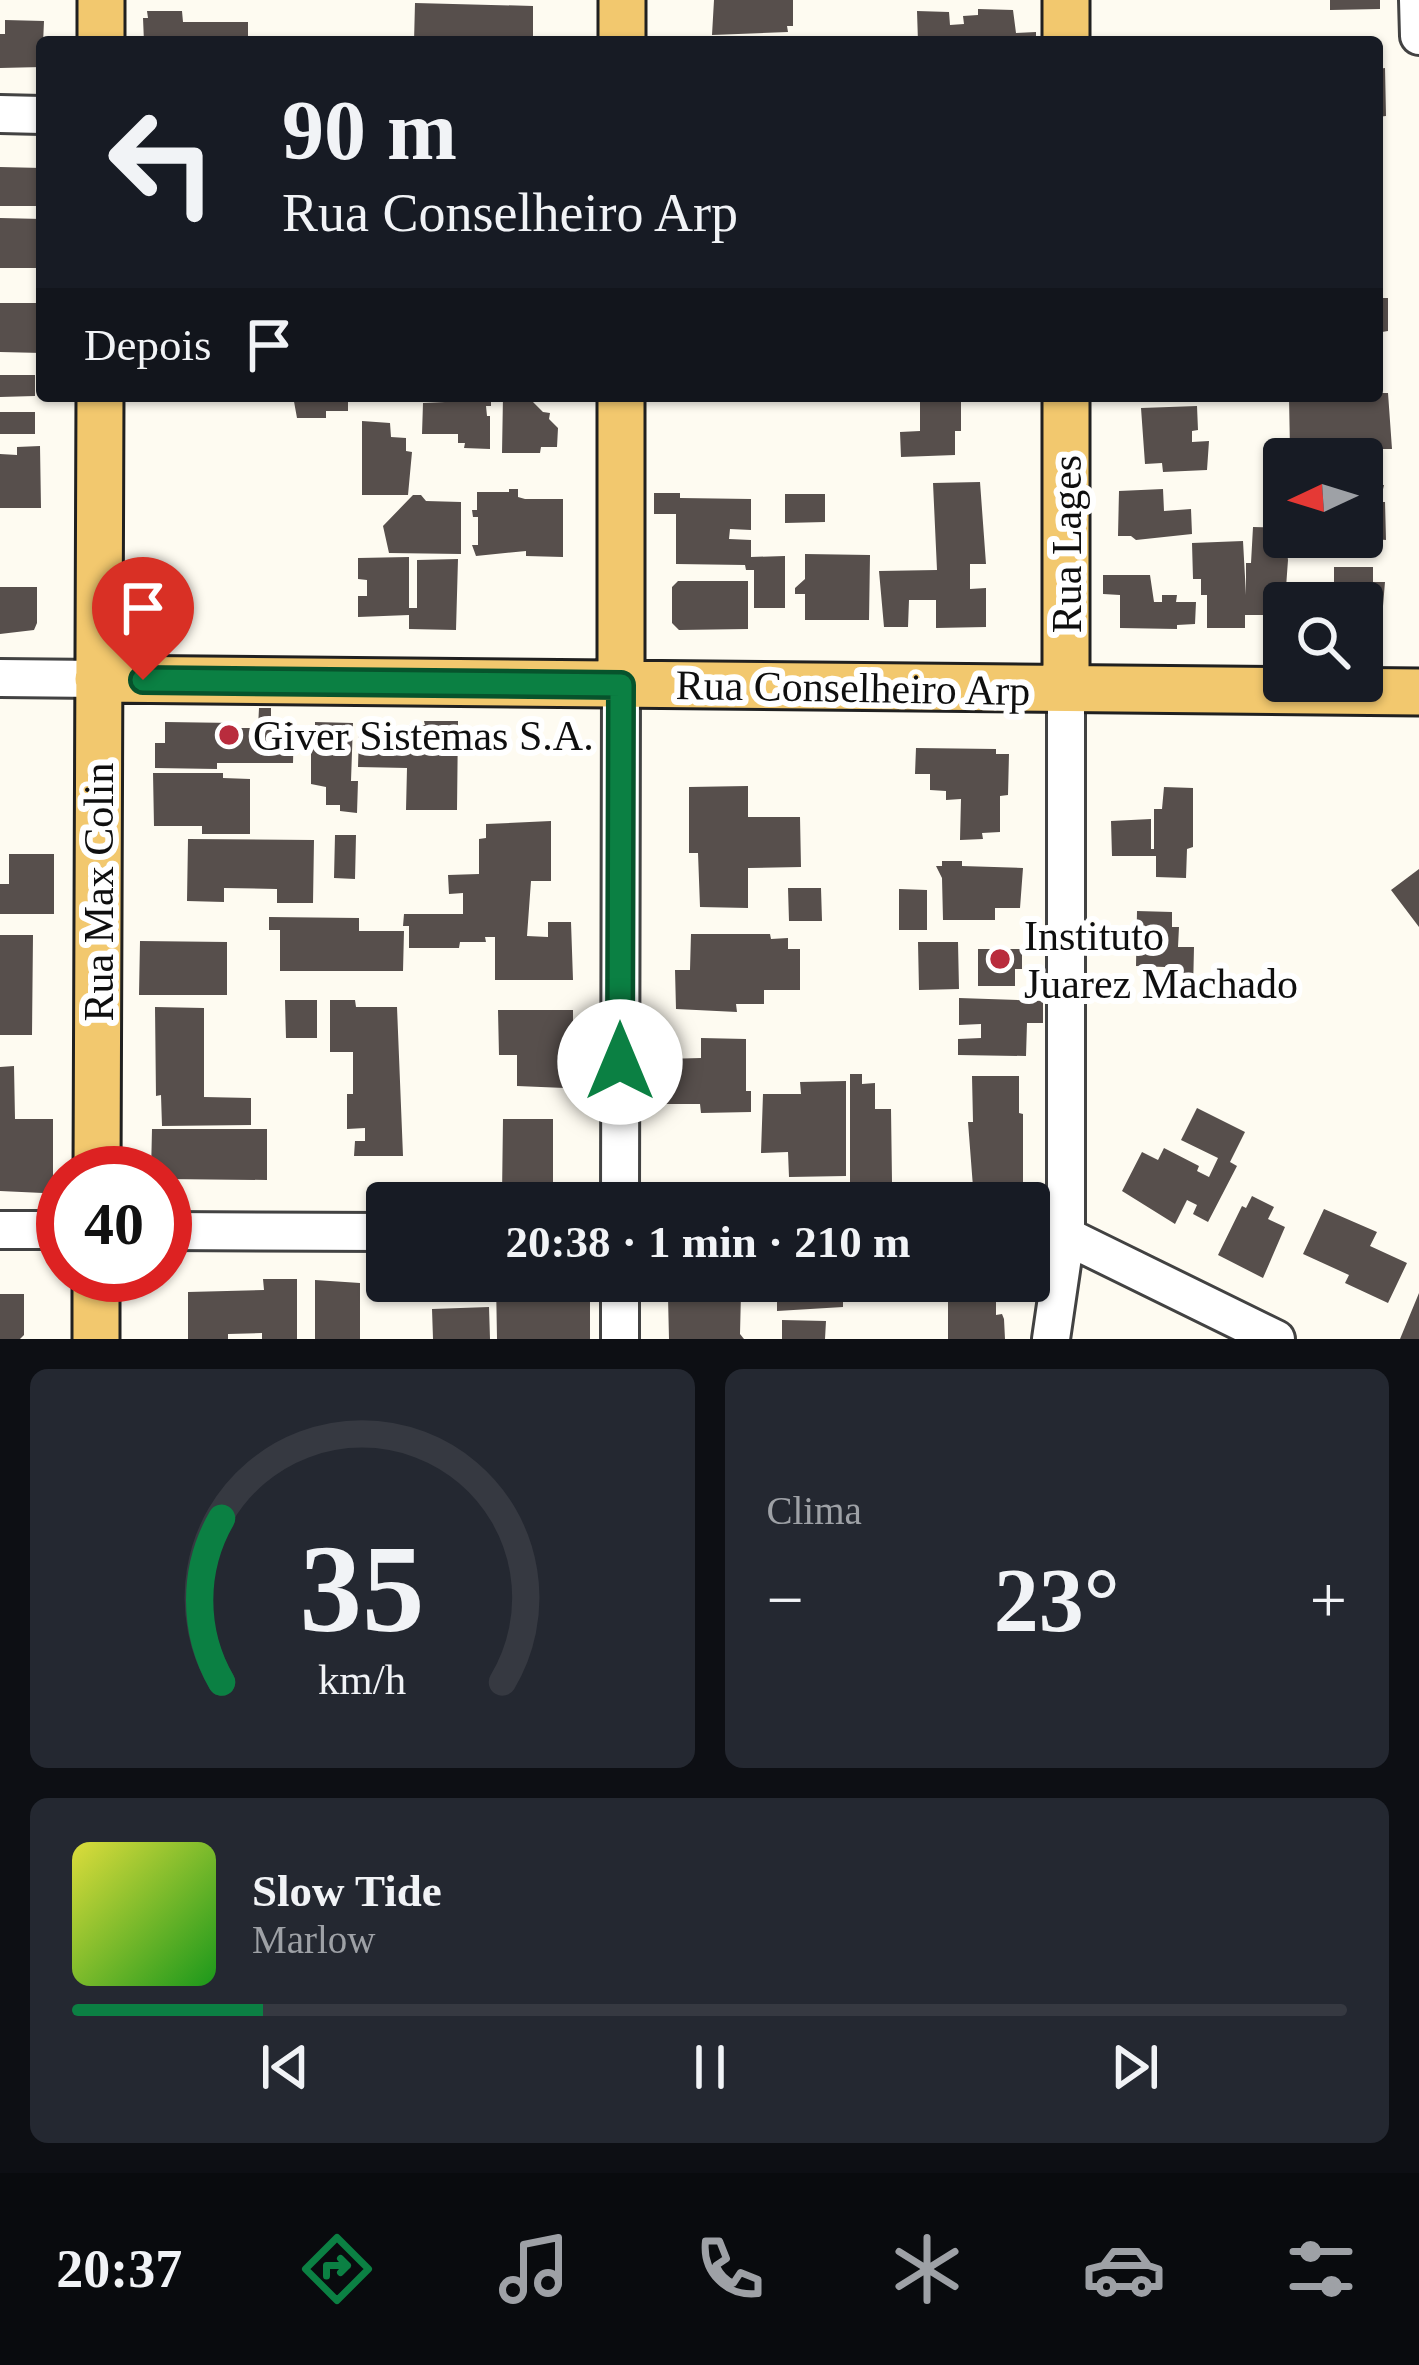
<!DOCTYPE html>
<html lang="pt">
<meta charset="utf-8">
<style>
:root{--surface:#171b24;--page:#242831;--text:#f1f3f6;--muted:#9ea1a6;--line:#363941;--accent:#0b8043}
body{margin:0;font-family:"Times New Roman",serif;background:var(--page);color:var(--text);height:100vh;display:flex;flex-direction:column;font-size:45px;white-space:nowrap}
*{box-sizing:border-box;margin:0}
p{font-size:39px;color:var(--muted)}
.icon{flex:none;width:66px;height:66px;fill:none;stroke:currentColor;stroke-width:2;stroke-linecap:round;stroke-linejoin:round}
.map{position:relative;height:1339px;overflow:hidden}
.details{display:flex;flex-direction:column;gap:30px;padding:30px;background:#0d0f14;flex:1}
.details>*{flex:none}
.hud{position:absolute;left:36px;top:36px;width:1347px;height:366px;border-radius:12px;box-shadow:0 3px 9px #0004;background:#171b24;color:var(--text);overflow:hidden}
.needle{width:78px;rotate:266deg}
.tools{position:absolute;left:1263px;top:438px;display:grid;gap:24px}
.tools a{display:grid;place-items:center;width:120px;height:120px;border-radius:12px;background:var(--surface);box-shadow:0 3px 9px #0004;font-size:60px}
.speed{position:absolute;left:36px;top:1146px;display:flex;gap:24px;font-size:60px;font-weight:700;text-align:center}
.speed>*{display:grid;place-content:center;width:156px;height:156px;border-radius:50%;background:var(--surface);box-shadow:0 3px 9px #0004;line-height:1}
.speed .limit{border:18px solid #d22;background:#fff;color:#111}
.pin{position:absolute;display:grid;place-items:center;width:102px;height:102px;color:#fff;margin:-123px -51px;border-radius:50% 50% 50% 0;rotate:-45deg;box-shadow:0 0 12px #0007}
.pin .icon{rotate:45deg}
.me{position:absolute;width:132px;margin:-66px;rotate:0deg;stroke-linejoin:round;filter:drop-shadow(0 0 9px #0008)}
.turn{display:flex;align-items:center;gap:42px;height:252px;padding:0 48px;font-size:54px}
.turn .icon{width:156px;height:156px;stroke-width:2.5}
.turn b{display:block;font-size:84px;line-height:102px}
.then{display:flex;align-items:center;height:114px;padding:0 48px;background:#0003;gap:24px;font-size:45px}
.big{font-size:90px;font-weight:800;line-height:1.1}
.details .tile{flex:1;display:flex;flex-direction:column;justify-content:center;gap:18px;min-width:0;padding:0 42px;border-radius:18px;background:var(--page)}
.details .dial{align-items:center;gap:0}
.dial svg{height:312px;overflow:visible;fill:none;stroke:var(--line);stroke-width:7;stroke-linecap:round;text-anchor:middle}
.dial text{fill:var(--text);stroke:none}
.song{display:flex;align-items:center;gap:36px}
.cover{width:144px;height:144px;border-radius:18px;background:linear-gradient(135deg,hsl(60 70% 55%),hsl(120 70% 35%))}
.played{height:12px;border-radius:6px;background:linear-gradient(90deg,var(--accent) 15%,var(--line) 15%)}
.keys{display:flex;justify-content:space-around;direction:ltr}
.heat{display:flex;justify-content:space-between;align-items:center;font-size:66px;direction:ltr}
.details .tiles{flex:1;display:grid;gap:30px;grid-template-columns:1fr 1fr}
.tile:last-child{grid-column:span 2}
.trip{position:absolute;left:366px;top:1182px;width:684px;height:120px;border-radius:12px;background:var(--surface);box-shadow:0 3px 9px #0004;font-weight:800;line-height:120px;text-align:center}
.tabs{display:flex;height:192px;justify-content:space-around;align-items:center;background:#090b0e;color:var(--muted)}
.tabs .icon{width:84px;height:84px}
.tabs .on{color:var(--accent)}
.tabs b{font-size:54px;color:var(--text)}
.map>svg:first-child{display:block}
.building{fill:#574f4c}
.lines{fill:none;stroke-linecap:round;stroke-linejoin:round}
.minor-casing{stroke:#424242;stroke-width:42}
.major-casing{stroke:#202020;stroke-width:51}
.minor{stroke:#fff;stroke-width:36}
.major{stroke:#f2c86e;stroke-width:45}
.route-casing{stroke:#07532c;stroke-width:30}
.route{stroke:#0b8043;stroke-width:21}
.poi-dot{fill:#b92c3d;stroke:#fff;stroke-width:4.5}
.labels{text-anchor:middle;stroke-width:12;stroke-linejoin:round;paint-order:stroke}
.street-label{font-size:42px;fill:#0f0f0f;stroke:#fff}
.poi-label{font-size:42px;fill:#0f0f0f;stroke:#fff;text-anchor:start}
</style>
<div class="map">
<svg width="1419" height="1339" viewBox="0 0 1419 1339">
<rect width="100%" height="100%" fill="#fefbf1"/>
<path class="building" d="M714,0H793V26H787L788,32L712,35Z
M1330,0H1380V9L1330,10Z
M415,3L533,6V41L414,42Z
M978,9L1013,10L1016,33L1036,32V42H918L917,11L949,12L950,25L964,24L963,16L978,15Z
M147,11H182L183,22H248V42H144L143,18H148Z
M5,20L44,21L42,67L0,68V34H5Z
M1385,68L1386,116L1377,117V69Z
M0,167L42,168V206H0Z
M0,218L42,219V268H0Z
M1377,298H1388V331L1382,332V354H1377Z
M0,303H42V353L0,352Z
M0,375H35V396L0,397Z
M1377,393H1388L1392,449H1367V439L1319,440V450H1290L1289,397Z
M293,396H348V411H326V418H297Z
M445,396H491V406H486L487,416H490V449L464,448L465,443H458V434H422L423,403L445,402Z
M503,396H533V402L543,412L550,413L549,419L558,428L557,447H541L540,453H502Z
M920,396H961V431H955V455L901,457L900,432L920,431Z
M1197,406L1198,430L1192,431V442L1209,441L1207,470L1163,472L1162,463L1145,464L1141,408Z
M0,412H35V434H0Z
M362,421L390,423L391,437L406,438V451L412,452L408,495H362Z
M40,446L41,508H0V454L17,455V447Z
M1374,470V485H1384L1380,502H1385L1386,540L1362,538V471Z
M980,482L986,564H970V589L986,588V627L936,628V600H909L908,627H884L879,571L937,570L933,483Z
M509,489H518V497L525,499H563V557L526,556V551L476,556L472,545H478V517H473L472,510H477V492H509Z
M1163,489L1164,511L1191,509L1192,534L1136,540L1131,536H1118L1119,491Z
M654,493H680V498L751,499V530L730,529L729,539L751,540V557L785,556V608H754V570H746L745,565L676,564V514H654Z
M785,494H825V522L785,523Z
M413,495H421L426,501L461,502V554L389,553L383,526Z
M1253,527L1284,528L1288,560L1284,615H1245V628H1207V595H1201V579H1193L1192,543L1243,541L1246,595V563H1251Z
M805,554L870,555L869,620H805V594H795V588L805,579Z
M409,557V608H417V560L458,559L456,630L409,629V615L358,617V596H367V580L358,579V558Z
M1334,567H1373V582H1385L1381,630H1362V603H1334Z
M1103,575H1150L1154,602H1162V595H1177L1176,602H1196L1195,624L1177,625V629L1120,628V595L1103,594Z
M678,581H748V629L679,630L672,623V587Z
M0,587H37V623L34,630L0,634Z
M259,708H271V723H294L293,763H217V769L155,768V743H165V722L235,723V728H258Z
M424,721H458L457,810H406L407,768L358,767L359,732L409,733V725H425Z
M315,722L353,723L351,781H358L357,813L340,811V805H326V787L311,784V730H315Z
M916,748L996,749V754H1009L1008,795L1000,796V832L982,833L983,839L960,840L961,799L946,800V791L930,790V774H915Z
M153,773H223V778L250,779V834H202V826H154Z
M748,786V817H800L801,867L748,868V908L700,907L698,853H689V787Z
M1164,787L1193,788V847L1187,849L1186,878L1156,877V856H1112L1111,821L1151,819V849H1154V809H1162Z
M551,821V881H531L527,936L548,937V922H571L573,980H495V937H485L486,942H460L459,948H409V926H403L404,914H463V893L449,894L448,875L479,874V839L486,838V824Z
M335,835H356L355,879L334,878Z
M188,839L314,840L313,903H277V889L224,888V902L187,901Z
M9,854H54V914H0V884H9Z
M942,861H962V866L1023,868L1020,908H995V920H943L942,878L936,866H942Z
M1419,869V927L1391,890Z
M788,888H821L822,921H789Z
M899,889L927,890V930H899Z
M1137,911L1172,912V927H1179L1178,947H1194L1193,991L1165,990V967L1136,966Z
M269,917L359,918V931H404L403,971H280V930H269Z
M691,934H770L771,939L788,938V949H800V990H764V1004H736L737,1012L676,1009L675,970H690Z
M0,935H33L32,1035H0Z
M140,941L227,942V995H139Z
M918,942H958L959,989L919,990Z
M978,949H1022V969H1015V986H978Z
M959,998L1043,1001V1023H1027L1026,1056L958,1055V1039L981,1038V1024L959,1025Z
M285,1000H317V1038H286Z
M330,1000H355L356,1007H397L403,1156H354L355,1141H365V1128L347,1129V1094H353V1052H330Z
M155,1007L204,1008V1097L251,1098V1125L162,1126L161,1095L156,1096Z
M498,1010H573V1092H565V1088L517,1086V1055H499Z
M701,1038L746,1039V1091H751V1112L701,1113L700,1104H665L664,1059L701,1058Z
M14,1066L15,1119H53V1182L43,1193L0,1191V1067Z
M850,1074H862V1084L875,1083V1109H891L892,1182H850Z
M972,1076H1019V1113L1023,1114V1187H993L992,1196H985L984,1187H973L968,1122H973Z
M846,1081V1176L789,1177L788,1152L761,1153L763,1094H801L800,1082Z
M1197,1108L1245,1132L1230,1162L1237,1166L1208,1222L1193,1214L1197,1205L1187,1200L1175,1224L1122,1191L1142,1152L1158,1160L1164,1148L1199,1166L1197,1171L1209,1177L1218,1158L1181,1140Z
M503,1119H553V1185H548V1195H502Z
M152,1129H267V1180L165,1179V1173H151Z
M1252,1196L1274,1207L1268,1219L1285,1227L1263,1278L1218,1255L1242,1206L1246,1208Z
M1324,1209L1377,1232L1370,1246L1407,1263L1388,1303L1345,1283L1349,1275L1303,1254Z
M263,1279H297V1339H262V1333L228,1334V1339H188V1292L264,1290Z
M315,1280L360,1283V1339H315Z
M496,1281H586L590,1285V1339H497Z
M777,1281H843V1307L777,1311Z
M700,1292H741L740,1334L744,1339H669L668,1297L700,1298Z
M1419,1293V1339H1400Z
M0,1294H24V1335L20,1339H0Z
M948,1300H996V1315L1002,1314L1004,1319L1005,1339H948Z
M489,1307L490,1339H433L432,1309Z
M782,1320L826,1321L825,1339H782Z"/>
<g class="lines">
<defs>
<path id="minor" d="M1418,0L1419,36
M0,114L42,115
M0,678L98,679
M620,1203L621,684
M0,1230H63
M165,1231L387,1232
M1029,1236H1066L1276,1339
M620,1339V1281
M1051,1339L1066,1236V688"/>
<path id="major" d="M101,42V0
M622,42V0
M1066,42V0
M1066,396V688
M98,679L1419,692
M621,684V396
M97,1173L100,396
M96,1339V1275"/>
</defs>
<use href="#minor" class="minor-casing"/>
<use href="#major" class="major-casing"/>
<use href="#minor" class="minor"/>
<use href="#major" class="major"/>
</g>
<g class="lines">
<defs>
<path id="route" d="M143,680L621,685L620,1062"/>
</defs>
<use href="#route" class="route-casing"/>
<use href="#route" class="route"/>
</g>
<g class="poi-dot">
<circle cx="229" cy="735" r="12"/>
<circle cx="1000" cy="959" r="12"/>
</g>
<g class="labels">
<g class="street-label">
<text transform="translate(1066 544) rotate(-90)" y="15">Rua Lages</text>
<text transform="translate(853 687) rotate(1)" y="15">Rua Conselheiro Arp</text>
<text transform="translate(98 892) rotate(-90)" y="15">Rua Max Colin</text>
</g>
<g class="poi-label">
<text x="253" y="750">Giver Sistemas S.A.</text>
<text x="1024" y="950">Instituto<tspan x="1024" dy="48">Juarez Machado</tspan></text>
</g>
</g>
</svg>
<div class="tools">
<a><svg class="needle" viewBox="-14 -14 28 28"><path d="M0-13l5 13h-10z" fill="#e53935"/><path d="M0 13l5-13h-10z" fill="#9ea1a6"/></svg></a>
<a><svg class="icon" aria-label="search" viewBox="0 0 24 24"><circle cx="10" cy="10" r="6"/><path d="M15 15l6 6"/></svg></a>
</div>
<div class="speed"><div class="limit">40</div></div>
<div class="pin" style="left:143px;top:680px;background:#d93025"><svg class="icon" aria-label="arrive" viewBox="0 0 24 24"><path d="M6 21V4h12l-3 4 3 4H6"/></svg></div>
<svg class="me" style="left:620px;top:1062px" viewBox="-20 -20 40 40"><circle r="19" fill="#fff"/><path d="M0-13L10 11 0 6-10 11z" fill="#0b8043"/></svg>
<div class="trip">20:38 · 1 min · 210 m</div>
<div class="hud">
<div class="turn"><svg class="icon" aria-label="left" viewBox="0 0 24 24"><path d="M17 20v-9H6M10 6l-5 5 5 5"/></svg><div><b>90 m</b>Rua Conselheiro Arp</div></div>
<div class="then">Depois<svg class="icon" aria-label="arrive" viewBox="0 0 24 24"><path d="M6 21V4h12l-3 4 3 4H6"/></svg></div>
</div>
</div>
<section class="details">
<div class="tiles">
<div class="tile dial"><svg viewBox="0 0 100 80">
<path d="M14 69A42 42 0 1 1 86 69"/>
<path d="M14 69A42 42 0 0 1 14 27" stroke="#0b8043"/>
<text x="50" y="56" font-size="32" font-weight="700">35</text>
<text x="50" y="72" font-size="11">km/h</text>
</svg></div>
<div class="tile"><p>Clima</p>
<div class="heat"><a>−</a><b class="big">23°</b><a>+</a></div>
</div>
<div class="tile">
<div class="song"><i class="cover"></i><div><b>Slow Tide</b><p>Marlow</p></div></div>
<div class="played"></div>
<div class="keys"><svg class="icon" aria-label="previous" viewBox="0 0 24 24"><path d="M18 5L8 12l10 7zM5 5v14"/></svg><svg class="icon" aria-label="pause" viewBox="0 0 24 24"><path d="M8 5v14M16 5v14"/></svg><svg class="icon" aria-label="next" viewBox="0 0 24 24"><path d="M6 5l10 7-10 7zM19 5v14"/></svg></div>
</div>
</div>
</section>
<nav class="tabs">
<b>20:37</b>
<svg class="icon on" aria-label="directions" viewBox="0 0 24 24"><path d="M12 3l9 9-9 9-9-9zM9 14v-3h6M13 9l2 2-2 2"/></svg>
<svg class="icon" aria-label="music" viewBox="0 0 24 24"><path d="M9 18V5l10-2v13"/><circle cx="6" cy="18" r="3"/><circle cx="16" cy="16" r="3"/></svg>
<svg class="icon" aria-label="phone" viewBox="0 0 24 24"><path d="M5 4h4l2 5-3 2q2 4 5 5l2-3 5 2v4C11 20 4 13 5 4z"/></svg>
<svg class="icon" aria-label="climate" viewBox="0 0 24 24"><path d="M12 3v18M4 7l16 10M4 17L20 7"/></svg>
<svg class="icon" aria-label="car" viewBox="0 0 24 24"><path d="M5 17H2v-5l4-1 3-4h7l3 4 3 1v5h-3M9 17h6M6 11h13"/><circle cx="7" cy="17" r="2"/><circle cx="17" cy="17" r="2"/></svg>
<svg class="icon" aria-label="filters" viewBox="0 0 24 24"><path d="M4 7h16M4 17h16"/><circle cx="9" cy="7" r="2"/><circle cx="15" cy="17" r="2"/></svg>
</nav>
